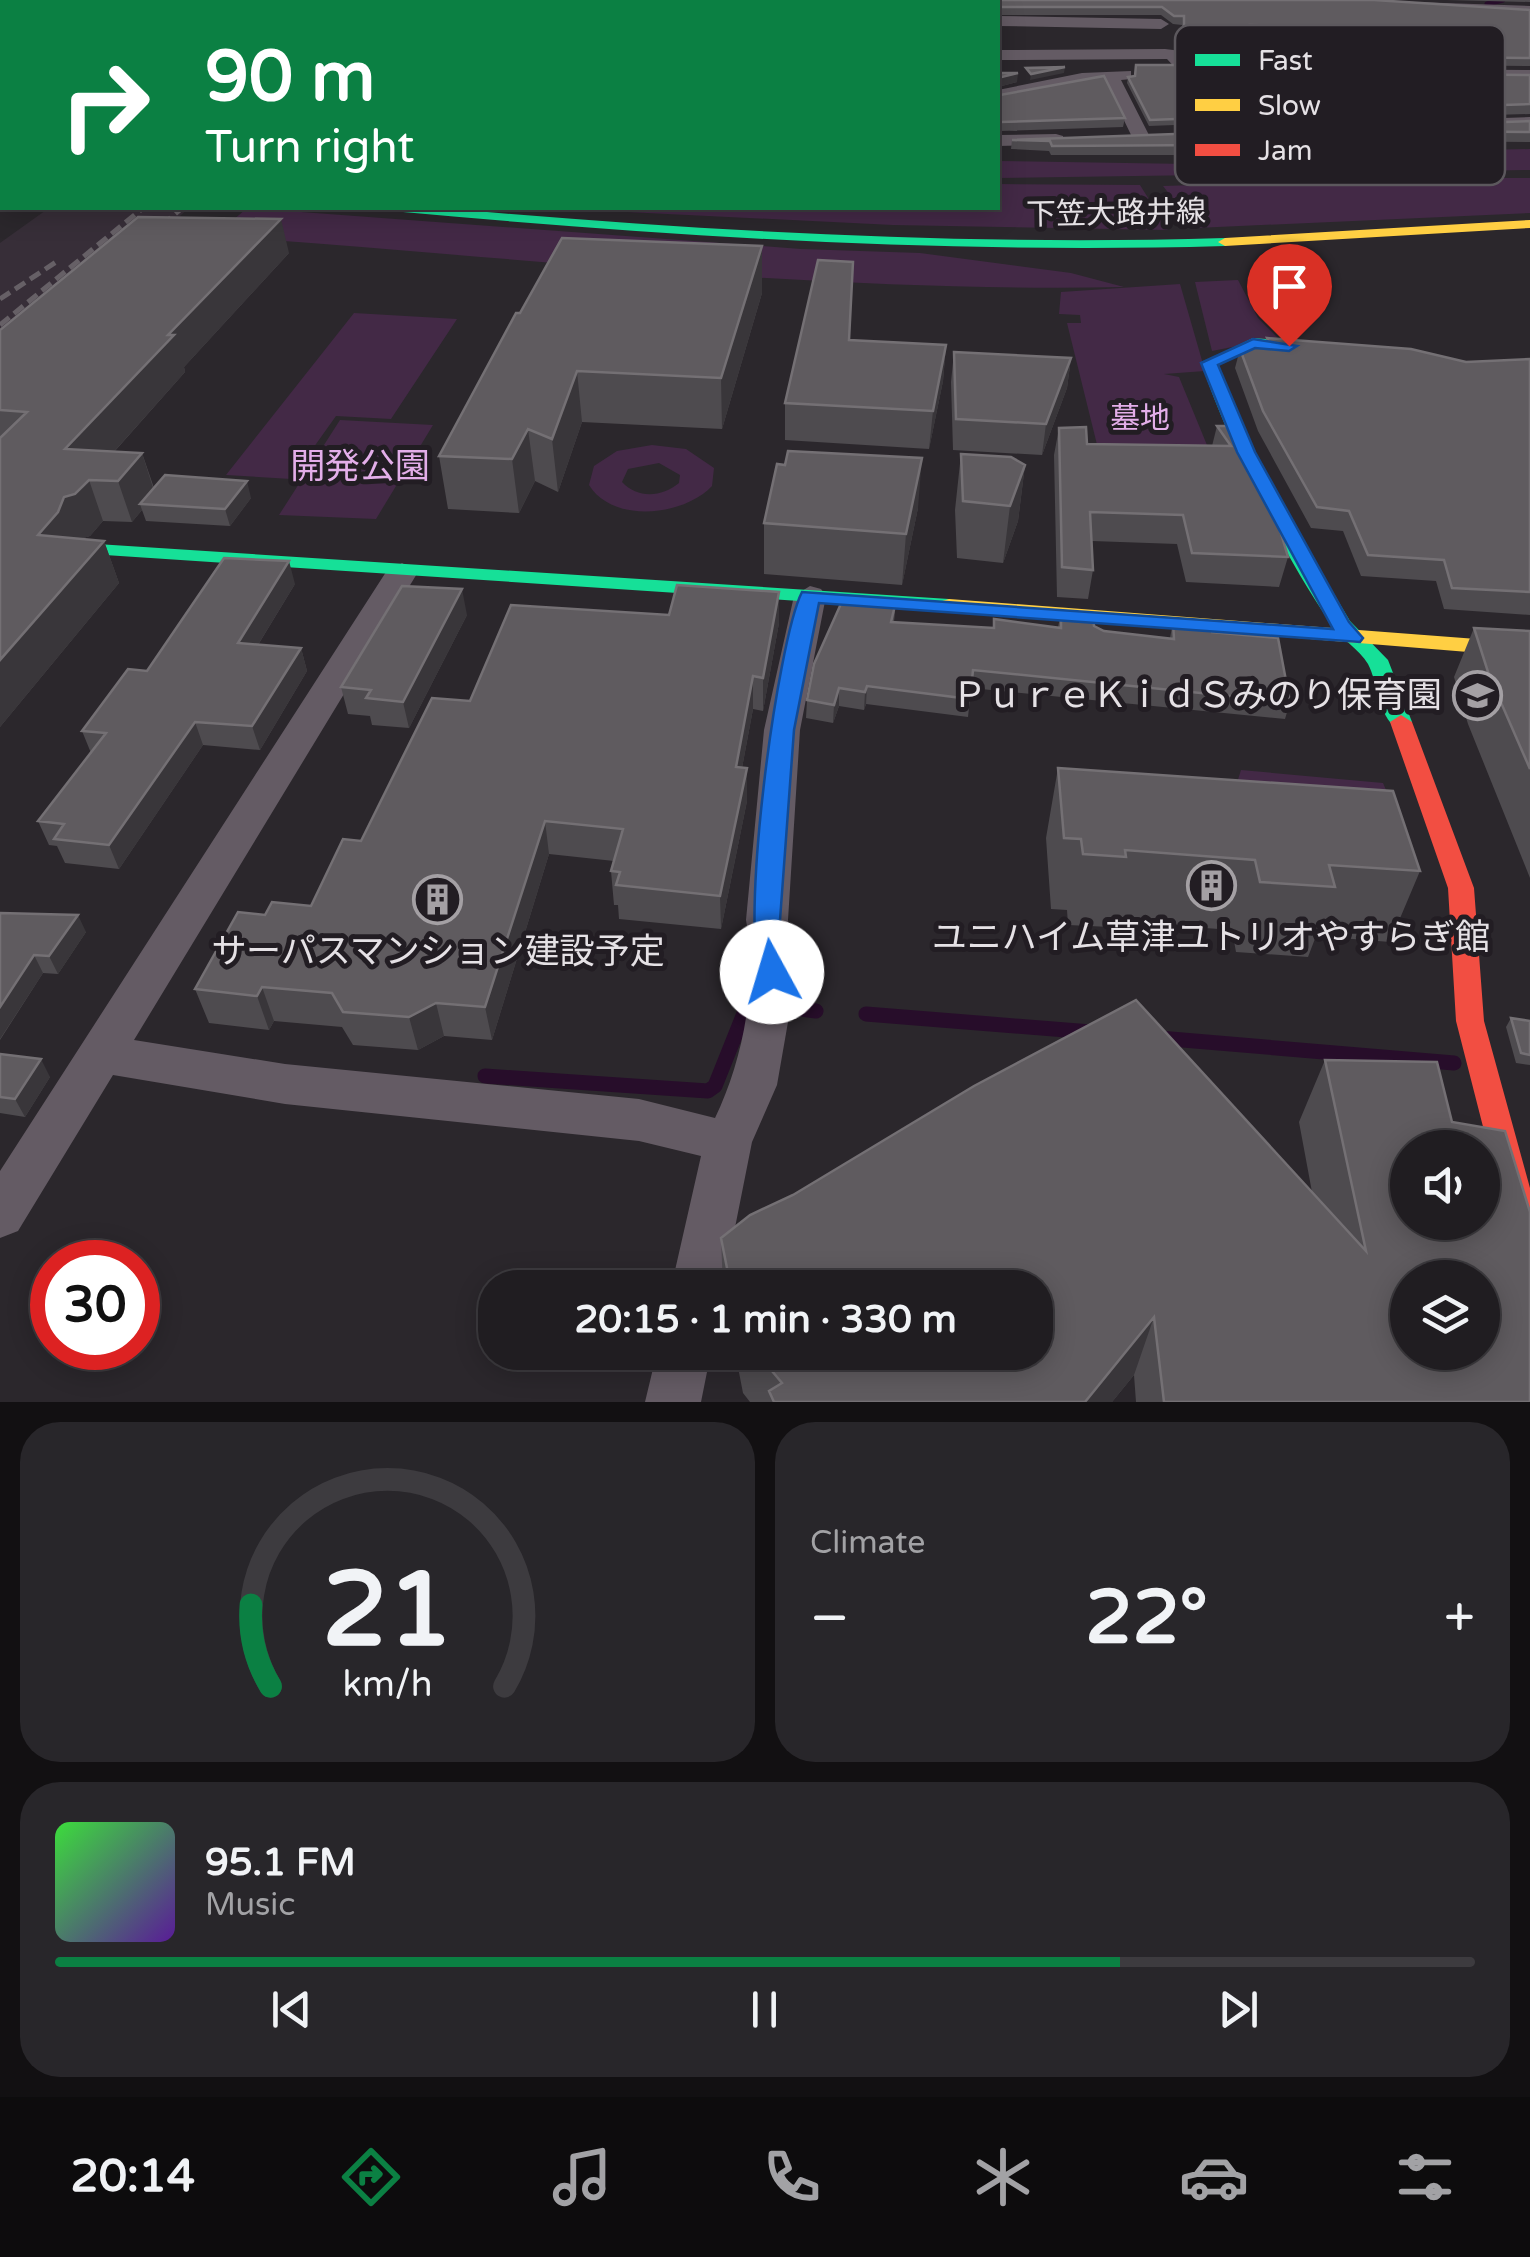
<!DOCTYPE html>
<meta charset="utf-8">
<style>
:root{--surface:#201d21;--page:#28262a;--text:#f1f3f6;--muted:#a2a2a5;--line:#3d3b3f;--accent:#0b8043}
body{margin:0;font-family:"Varela Round","Noto Sans JP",sans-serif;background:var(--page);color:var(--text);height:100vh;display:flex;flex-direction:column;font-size:38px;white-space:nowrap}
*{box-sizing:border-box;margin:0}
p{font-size:32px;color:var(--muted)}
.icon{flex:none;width:55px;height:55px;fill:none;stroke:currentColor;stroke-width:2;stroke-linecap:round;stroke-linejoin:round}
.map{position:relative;height:1402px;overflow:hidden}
.panel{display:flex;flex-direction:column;gap:20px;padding:20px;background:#121012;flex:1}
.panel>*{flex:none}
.top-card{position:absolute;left:0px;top:0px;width:1000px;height:210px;box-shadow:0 5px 25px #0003,0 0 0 2px var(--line);background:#0b8043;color:#fff;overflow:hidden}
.fabs{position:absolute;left:1390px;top:1130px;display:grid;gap:20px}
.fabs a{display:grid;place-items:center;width:110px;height:110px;border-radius:50%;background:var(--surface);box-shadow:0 5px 25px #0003,0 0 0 2px var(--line);font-size:50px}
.speed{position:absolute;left:30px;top:1240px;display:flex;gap:20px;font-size:50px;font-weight:700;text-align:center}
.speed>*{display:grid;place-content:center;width:130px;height:130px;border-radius:50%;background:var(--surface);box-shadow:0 5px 25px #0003,0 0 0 2px var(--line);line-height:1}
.speed .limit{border:15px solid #d22;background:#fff;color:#111}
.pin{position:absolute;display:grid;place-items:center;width:85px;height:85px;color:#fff;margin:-102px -42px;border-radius:50% 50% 50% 0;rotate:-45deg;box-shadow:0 0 10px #0007}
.pin .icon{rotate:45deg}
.me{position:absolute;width:110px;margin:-55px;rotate:354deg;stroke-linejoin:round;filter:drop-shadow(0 0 8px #0008)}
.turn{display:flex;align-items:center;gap:35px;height:210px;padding:0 40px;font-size:45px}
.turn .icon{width:130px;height:130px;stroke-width:2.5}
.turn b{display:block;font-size:70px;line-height:85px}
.big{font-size:75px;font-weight:800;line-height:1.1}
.panel .tile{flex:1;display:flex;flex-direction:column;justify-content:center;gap:15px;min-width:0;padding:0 35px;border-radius:40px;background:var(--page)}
.panel .dial{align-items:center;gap:0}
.dial svg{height:260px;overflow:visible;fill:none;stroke:var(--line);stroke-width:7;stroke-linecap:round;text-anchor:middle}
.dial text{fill:var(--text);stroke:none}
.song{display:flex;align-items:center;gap:30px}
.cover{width:120px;height:120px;border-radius:15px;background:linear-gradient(135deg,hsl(120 70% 55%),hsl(270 70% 35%))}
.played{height:10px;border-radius:5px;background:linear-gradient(90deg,var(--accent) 75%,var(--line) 75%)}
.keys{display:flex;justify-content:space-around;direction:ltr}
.heat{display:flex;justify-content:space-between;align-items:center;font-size:55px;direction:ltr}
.panel .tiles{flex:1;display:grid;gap:20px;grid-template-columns:1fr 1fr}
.tile:last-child{grid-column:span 2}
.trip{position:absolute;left:478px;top:1270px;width:575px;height:100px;border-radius:40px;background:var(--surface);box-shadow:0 5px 25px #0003,0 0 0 2px var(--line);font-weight:800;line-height:100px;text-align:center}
.tab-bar{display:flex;height:160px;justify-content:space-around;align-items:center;background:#0d0c0d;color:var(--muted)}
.tab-bar .icon{width:70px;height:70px}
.tab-bar .selected{color:var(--accent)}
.tab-bar b{font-size:45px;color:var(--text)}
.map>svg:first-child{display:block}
.built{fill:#372e38}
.green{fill:#432946;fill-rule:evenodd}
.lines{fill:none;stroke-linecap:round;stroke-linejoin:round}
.stream-far1{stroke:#270d2a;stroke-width:5}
.stream{stroke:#270d2a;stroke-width:15}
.street{fill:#645b64;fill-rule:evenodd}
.fast{fill:#16e098;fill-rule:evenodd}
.slow{fill:#ffcf43;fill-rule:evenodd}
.jam{fill:#f24e42;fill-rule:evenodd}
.rail{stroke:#666066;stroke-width:5;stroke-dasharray:12 6;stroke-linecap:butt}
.wall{fill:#4e4b4f;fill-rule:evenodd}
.shaded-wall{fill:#39363a}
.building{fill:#5f5b5f;stroke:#747074;stroke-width:2.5;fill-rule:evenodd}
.route{fill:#1a73e8;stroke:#114b97;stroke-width:2.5}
.labels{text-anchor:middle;stroke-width:10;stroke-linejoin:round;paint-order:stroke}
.far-street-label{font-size:30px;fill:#e5e1e5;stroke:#221d23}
.far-park-label{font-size:30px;fill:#e3aee9;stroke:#221d23}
.park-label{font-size:35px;fill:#e3aee9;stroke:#221d23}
.poi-label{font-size:35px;fill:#e5e1e5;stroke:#221d23}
.key{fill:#221d23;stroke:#5c585d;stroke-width:2.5}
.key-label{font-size:28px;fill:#e5e1e5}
</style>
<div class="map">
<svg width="1530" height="1402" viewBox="0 0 1530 1402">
<rect width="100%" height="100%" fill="#2b272c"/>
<path class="built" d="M49,208H189L0,375V243Z"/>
<path class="green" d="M1530,149V170L998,178V161L1189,164L1357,153Z
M1423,178H1530V213L1196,228L1163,186Z
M998,184L1140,185L1168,230L893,225L586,210L998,208Z
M247,208L801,249L920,253L1071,273L1124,287C824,293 515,257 215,236Z
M1238,280L1258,318L1278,338L1212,351L1195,282Z
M1180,284L1205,371L1164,374L1179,377L1216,467L1103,469L1067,323H1081L1080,315L1059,314L1061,292Z
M354,313L457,319L391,419L336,416L291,479L226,475Z
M340,420L433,425L376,519L279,515Z
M652,445L686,449L714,468L712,486C684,516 613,524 589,485L594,466L617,451ZM659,463L680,475L679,483C662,497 638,499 622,482L628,469Z
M1241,770L1383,783L1392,804L1226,818Z"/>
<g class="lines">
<path class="stream-far1" d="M1487,4L1503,0
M1312,67L1382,63"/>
<path class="stream" d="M801,1009L816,1011
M866,1014L1091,1032
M1159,1038L1454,1063
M485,1076L708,1091L715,1086L747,1006H752"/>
<path class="street" d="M1355,0L1530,6V14L1362,4Z
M998,16L1161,19L1169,24L1161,29L998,26Z
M1431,40L1486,41L1494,46L1486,51L1425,48L1423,45Z
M1165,49L1256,60L1264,65L1256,70L1185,61L1208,84L1227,136L1225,140H1211L1192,86L1167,59L998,60V50Z
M1402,69L1530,70V80L1396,78V70Z
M1131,71V79L1121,80L1151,139L1142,145L1133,139L1105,81L998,100V90L1082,73Z
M1530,117V127L1388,132L1379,127L1388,122Z
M1056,134L1063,136V144L998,146V135Z
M402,563L418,572L134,1040L285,1064L639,1099L715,1118C743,1060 758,983 746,920L764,730L794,596L810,586L821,589L826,596L800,730L788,920L794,950L788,1022L777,1085L752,1142L723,1288H671L701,1156L639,1141L285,1104L113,1075L18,1231L0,1238V1171L386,572Z
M657,1352H711L701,1402H645Z"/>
<path class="fast" d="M396,208H441C702,231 963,246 1225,238L1232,242L1225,246C950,254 677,237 403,212Z
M1253,338L1331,344L1339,349L1331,354L1255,348L1218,365L1238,417L1283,508L1350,621L1388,660L1412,722L1409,727L1401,729C1379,724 1378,682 1368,664C1359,649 1341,639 1331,624C1279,548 1232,450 1201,363Z
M97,544L949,599L959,605L949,611L90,554L87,550L90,546Z"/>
<path class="slow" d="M0,182H2V190H0Z
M1530,220V228L1225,246L1218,242L1225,238Z
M949,599L1530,643V657L942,609L939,605L942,601Z"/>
<path class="jam" d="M1401,715L1412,722L1474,888L1484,1021L1530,1188V1263L1518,1259L1514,1248L1456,1021L1448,888L1390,722Z"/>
<path class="rail" d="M148,237L182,208
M0,299L56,262
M0,325L143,208"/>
</g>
<path class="wall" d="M437,0H1374L1530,10V66L1327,64L1182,47V25L1173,24L1161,15H998V2H438ZM1247,33L1486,37L1493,43L1489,46L1240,39V36Z
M1446,0H1530V2Z
M1197,57L1329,73L1530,75V114L1227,123L1212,83L1195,66Z
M998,73L1017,82L998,87L1000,95L1125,118L1123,127L1000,131L998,126Z
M1128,77L1202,118L1201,124L1149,126L1127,83Z
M1530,121V142L1417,141L1208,155H1051L1049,151L1011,149L1012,140Z
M289,253L184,367L185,372L114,452L142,453L154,488L251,498L230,526L146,521L142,510L132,522L103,521L90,536L80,539L104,541L119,583L0,727V330Z
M762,293L722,429L582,422L558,492L535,481L519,513L448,509L439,456L520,313Z
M1267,338L1466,362L1530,359V615L1444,609L1436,581L1361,576L1343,531L1311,528L1258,431L1235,368L1240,349L1265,347Z
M849,340L946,345L943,381L929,449L785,440V403Z
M954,352L1071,358L1067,388L1042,455L953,450L951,382Z
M1217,426L1287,530L1283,543L1288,557L1279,587L1186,582L1177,544L1092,541L1093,570L1088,599L1057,597L1054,455L1059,428L1087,444L1212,446Z
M961,454L1025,465L1018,521L1003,563L957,558L955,510Z
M785,465L918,508L902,585L764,574V523Z
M295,584L258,645L301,648L307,671L260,750L203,745L119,869L65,863L57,846L49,845L38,821L91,753L82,731L147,671Z
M896,601L894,622L994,628L1058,627L1061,613L1104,631L1170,638L1173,622L1212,632L1290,702L1285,719L971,688L968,717L866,704L864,710L839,706L833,723L806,718L807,700Z
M467,615L409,728L372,725L370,716L348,714L341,687Z
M669,615L779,623L763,711L753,709L742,768H747V801L721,929L619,919L618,905H614L611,871L614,861L549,854L492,1040L444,1036L418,1050L353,1045L342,1027L274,1021L269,1030L209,1023L195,989L265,915L311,906L470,701Z
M1474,628L1530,631V878L1468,724L1454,677Z
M1058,768L1420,871L1390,942L1316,936L1308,957L1236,952L1232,930L1111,921L1110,927L1068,925L1067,910L1051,909L1046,838Z
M0,913L86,932L58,974L43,973L0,1040Z
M1511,1018L1530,1021V1065L1516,1063L1506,1027Z
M0,1054L50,1077L25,1117L0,1113Z
M1325,1060L1452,1122L1530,1402H1136L1134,1375L1112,1402H750L743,1393L735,1352H1035V1288H723L721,1238L1312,1192L1299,1122Z"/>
<path class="shaded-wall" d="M1249,25L1247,33L1238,37L1240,28Z
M1065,67L1064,73L1030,80L1031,74Z
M1018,73L1017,82L998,87V78Z
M281,219L289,253L184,367L185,372L86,483L89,480L103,521L90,536L79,539L38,535L64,497L65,449L168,335Z
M762,246V293L722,429L721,378Z
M946,345L943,381L929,449L933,411Z
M1071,358L1067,388L1042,455L1046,424Z
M577,371L582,422L558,492L552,439Z
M528,429L535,481L519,513L512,459Z
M142,453L155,494L140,504L142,510L132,522L118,481Z
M922,458L918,508L902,585L906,534Z
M1025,465L1018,521L1003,563L1010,506Z
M247,481L251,498L230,526L225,509Z
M104,541L119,583L0,727V660Z
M289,561L295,584L245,666L238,643Z
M462,589L467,615L409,728L403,702Z
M779,592V623L763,711V678Z
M301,648L307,671L260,750L252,726Z
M753,676V709L736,800V767Z
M867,686L866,704L864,710L865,692Z
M839,688V706L833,723L834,705Z
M195,722L203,745L119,869L109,845Z
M747,768V801L721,929L720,896Z
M545,821L549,854L492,1040L485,1007Z
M78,915L86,932L58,974L49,956Z
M34,955L43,973L0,1039V1007Z
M262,987L274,1021L269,1030L257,996Z
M436,1003L444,1036L418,1050L409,1017Z
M41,1059L50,1077L25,1117L15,1099Z
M1154,1317L1134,1375L1112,1402H1085Z"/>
<path class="building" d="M0,0H331L329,2H2V33L0,24Z
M442,0H1374L1530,10V58L1329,56L1184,39V16H1174L1162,7H998V2H439ZM1249,25L1489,29L1500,39L1489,46L1240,39V28Z
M2,33V93H0V34Z
M1197,57L1329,73L1530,75V104L1228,114L1213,74Z
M1136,65H1174L1190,82L1202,118L1150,120L1128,77L1135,76Z
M1065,67L1031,74L1026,68Z
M998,73H1018L998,78Z
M1104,76L1125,118L1001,122L998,115V85L1000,95Z
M1530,121V132L1420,131L1210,145L1052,146L1050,141L1012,140Z
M138,217L281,219L168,335H174L65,449L142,453L118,481L89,480L75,494L64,497L58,512L38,535L104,541L0,660V438L27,412L0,410V330Z
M562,238L762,246L721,378L577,371L552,439L528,429L512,459L439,456L516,313H520Z
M818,260L853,262L849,340L946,345L933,411L785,403Z
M1267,338L1411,349L1466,362L1530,359V592L1452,588L1444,560L1368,555L1349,511L1317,507L1263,411L1240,349L1271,346Z
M954,352L1071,358L1046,424L956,419Z
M1217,426H1232L1287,530H1280L1288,557L1192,553L1183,515L1090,512L1093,570L1062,567L1059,428L1086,427L1087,444L1231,446Z
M788,451L922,458L906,534L764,523L777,464L785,465Z
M961,454L1011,457L1025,465L1010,506L963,501Z
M165,475L247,481L225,509L140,504Z
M224,558L289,561L238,643L301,648L252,726L195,722L109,845L54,839L64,824L38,821L106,733L82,731L128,669L147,671Z
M677,585L779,592L763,678L753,676L736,767L747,768L720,896L616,885L620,872L611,871L623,829L545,821L485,1007L436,1003L409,1017L343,1012L332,993L262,987L257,996L195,989L238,912L265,915L272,902L311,906L343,839L361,841L432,698L470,701L511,605L669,615Z
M402,586L462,589L403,702L366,698L371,690L341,687Z
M844,597L896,601L891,622L994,628V619L1061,628V613L1093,616L1094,626L1104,631L1174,639L1173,622L1211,625L1212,632L1278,638L1290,702L973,670L970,699L867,686L865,692L839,688L834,705L807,700L814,664Z
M1474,628L1530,631V769L1489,675Z
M1058,768L1393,791L1420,871L1329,865L1335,887L1260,882L1255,860L1125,850L1126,857L1083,854L1081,839L1064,838Z
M0,913L78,915L49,956L34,955L0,1007Z
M1136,1000L1366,1251L1325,1060L1437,1062L1452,1122L1505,1131L1530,1212V1402H1164L1154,1317L1085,1402H774L769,1391L782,1383L756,1352H1035V1288H731L721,1238L750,1215L793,1195L974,1086ZM1408,1148H1482V1222H1408ZM1408,1278H1482V1352H1408Z
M1511,1018L1530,1021V1055L1521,1053Z
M0,1054L41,1059L15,1099L0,1097Z"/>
<path class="route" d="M1253,339L1297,346L1289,351L1255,348L1218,365L1255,452L1349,622L1363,638L1360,642L819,603L794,730L780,920L786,972L782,980H762C738,933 777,641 802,592L1333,629L1237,452L1201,363Z"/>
<defs>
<symbol id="school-ring" viewBox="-11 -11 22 22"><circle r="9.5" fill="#221d23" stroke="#a4a0a4" stroke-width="1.5"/><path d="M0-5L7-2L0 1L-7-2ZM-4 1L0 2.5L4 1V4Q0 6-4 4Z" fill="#a4a0a4"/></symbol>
<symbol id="building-ring" viewBox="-11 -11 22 22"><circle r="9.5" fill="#221d23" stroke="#a4a0a4" stroke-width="1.5"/><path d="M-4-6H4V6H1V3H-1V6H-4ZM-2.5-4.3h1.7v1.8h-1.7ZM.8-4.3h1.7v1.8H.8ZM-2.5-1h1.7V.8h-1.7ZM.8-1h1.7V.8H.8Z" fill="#a4a0a4"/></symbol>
</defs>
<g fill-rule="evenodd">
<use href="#school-ring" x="1450" y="668" width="55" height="55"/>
<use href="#building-ring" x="1184" y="858" width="55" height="55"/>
<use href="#building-ring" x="410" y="872" width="55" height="55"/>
</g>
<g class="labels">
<g class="far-street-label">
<text transform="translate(1116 213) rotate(-1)" y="10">下笠大路井線</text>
</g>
<g class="far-park-label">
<text x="1140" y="428">墓地</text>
</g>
<g class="park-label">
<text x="360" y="478">開発公園</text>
</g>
<g class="poi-label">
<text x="1442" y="707" text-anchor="end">ＰｕｒｅＫｉｄＳみのり保育園</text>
<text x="1211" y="949">ユニハイム草津ユトリオやすらぎ館</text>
<text x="438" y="963">サーパスマンション建設予定</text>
</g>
</g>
<rect x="1175" y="25" width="330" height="160" rx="15" class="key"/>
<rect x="1195" y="54" width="45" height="12" fill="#16e098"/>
<rect x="1195" y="99" width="45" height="12" fill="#ffcf43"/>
<rect x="1195" y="144" width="45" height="12" fill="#f24e42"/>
<g class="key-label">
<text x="1258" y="70">Fast</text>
<text x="1258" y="115">Slow</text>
<text x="1258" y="160">Jam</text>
</g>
</svg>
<div class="fabs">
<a><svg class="icon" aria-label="sound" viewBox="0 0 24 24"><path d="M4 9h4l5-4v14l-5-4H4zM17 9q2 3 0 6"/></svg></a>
<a><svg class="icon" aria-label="layers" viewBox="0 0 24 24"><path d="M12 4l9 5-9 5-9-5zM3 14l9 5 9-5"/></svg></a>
</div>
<div class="speed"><div class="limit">30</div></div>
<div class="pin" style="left:1289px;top:346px;background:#d93025"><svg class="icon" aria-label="arrive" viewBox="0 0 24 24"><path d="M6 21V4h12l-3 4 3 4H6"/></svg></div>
<svg class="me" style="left:772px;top:972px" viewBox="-20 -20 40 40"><circle r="19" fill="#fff"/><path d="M0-13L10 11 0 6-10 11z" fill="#1a73e8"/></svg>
<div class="trip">20:15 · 1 min · 330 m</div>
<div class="top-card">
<div class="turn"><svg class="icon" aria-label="right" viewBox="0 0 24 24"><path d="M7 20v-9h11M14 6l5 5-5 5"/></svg><div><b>90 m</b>Turn right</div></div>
</div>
</div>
<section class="panel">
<div class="tiles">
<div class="tile dial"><svg viewBox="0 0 100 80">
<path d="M14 69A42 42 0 1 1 86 69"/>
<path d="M14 69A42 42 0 0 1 8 44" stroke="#0b8043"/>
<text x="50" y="56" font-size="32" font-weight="700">21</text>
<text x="50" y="72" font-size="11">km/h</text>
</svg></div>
<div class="tile"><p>Climate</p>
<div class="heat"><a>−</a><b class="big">22°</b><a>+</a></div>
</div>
<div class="tile">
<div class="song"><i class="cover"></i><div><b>95.1 FM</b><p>Music</p></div></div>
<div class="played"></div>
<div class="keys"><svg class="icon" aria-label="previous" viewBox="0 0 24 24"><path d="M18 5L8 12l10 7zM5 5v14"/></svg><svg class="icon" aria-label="pause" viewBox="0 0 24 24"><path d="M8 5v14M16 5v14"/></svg><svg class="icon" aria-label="next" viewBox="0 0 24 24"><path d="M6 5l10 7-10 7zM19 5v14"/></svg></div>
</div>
</div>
</section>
<nav class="tab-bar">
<b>20:14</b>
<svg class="icon selected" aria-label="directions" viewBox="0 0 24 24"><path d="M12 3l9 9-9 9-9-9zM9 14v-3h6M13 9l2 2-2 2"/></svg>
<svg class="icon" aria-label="music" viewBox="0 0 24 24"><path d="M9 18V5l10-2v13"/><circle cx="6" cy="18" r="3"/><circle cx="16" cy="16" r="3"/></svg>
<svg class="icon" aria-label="phone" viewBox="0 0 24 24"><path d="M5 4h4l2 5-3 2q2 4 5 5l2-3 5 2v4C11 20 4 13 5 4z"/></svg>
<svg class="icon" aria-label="climate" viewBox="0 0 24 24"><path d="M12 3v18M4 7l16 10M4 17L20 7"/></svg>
<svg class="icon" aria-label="car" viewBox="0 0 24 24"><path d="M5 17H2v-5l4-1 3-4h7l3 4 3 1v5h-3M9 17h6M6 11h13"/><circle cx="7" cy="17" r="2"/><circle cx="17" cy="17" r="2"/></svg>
<svg class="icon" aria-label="filters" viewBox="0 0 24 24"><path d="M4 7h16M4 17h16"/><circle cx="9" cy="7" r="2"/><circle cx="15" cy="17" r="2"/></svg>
</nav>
